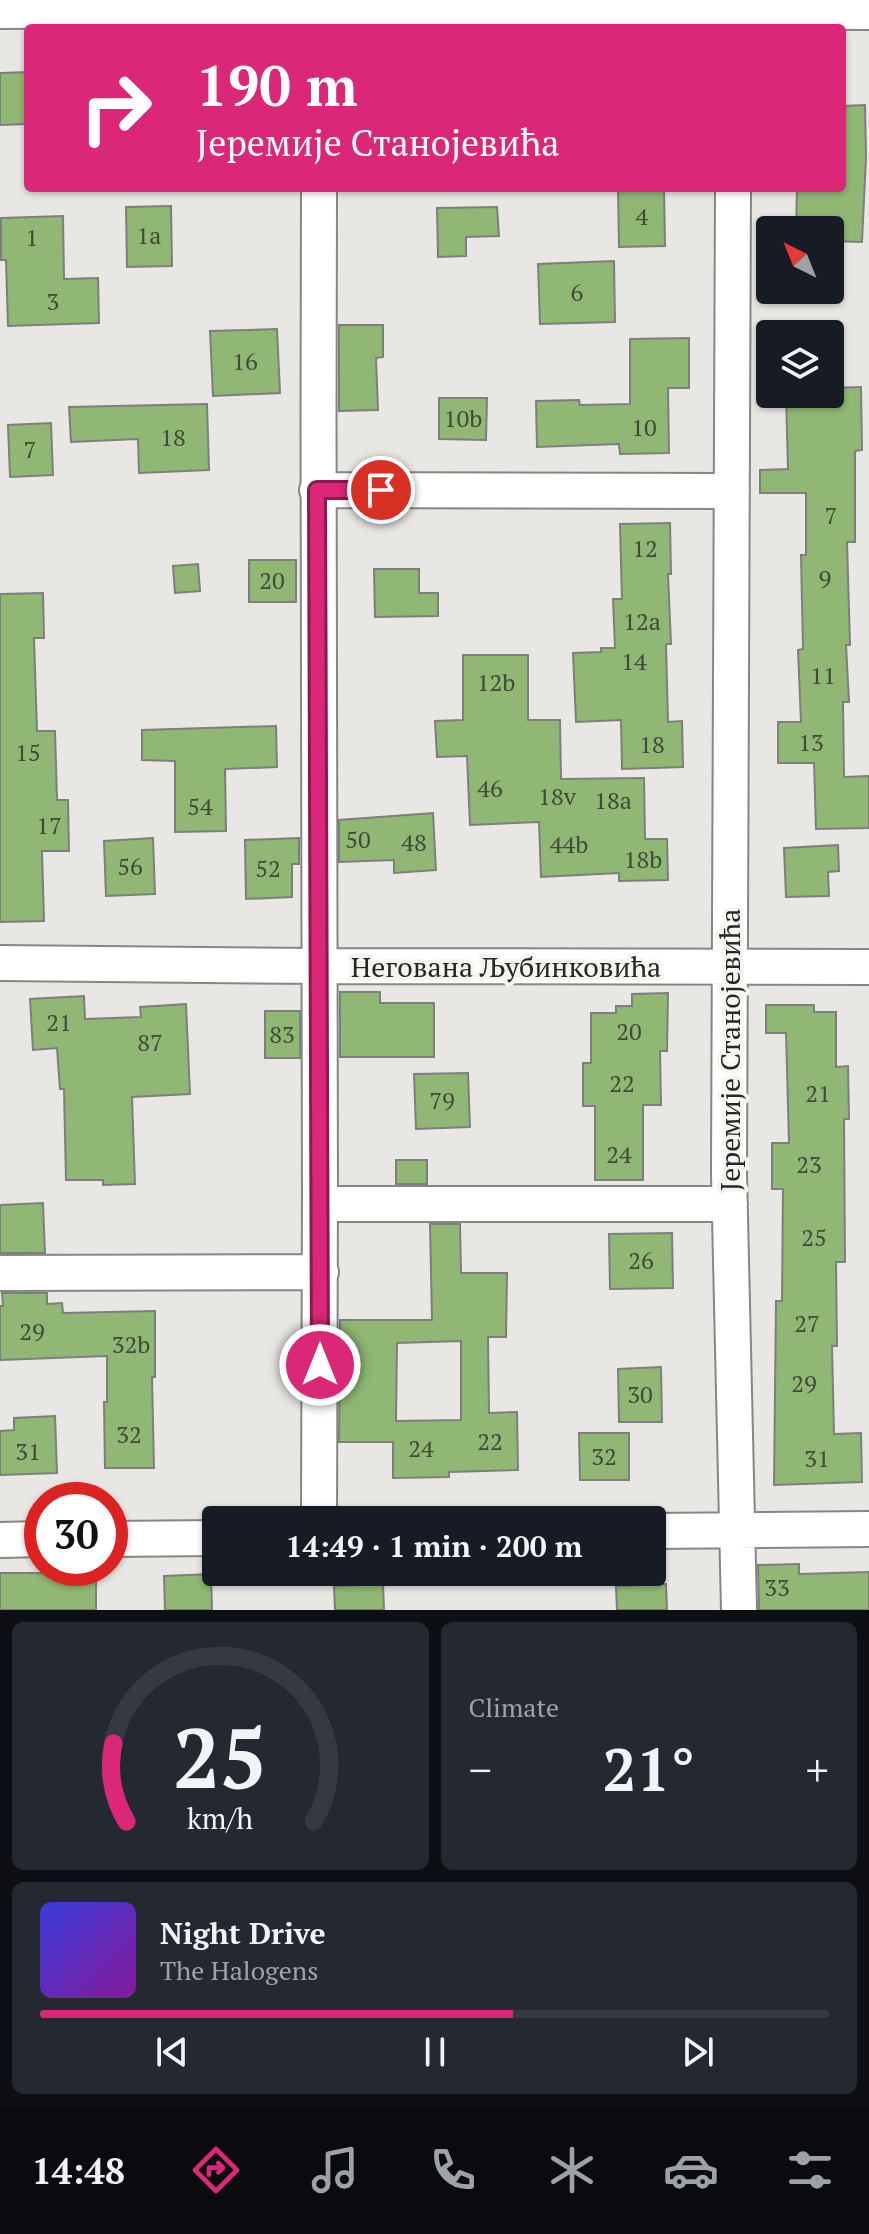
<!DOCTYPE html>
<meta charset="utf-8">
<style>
:root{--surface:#171b24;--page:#242831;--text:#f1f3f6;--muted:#9ea1a6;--line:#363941;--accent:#db2777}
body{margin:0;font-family:"PT Serif",serif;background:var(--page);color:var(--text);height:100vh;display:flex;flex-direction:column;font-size:30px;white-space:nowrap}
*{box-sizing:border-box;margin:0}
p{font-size:26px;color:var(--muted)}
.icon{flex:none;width:44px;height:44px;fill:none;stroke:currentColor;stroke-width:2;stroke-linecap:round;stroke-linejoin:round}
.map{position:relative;height:1610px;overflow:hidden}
.panel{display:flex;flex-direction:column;gap:12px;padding:12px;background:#0d0f14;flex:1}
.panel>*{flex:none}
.top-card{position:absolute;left:24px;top:24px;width:822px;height:168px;border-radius:8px;box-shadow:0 2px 6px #0004;background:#db2777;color:#fff;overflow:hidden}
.needle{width:52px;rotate:317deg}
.buttons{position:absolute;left:756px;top:216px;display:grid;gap:16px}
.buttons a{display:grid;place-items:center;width:88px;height:88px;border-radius:8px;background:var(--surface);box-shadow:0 2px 6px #0004;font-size:40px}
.speed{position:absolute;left:24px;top:1482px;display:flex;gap:16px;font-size:40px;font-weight:700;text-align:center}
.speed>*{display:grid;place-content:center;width:104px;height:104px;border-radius:50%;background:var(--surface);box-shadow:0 2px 6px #0004;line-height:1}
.speed .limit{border:12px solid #d22;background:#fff;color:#111}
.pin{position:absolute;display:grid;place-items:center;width:68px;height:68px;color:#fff;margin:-34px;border:4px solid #fff;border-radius:50%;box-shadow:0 2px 8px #0007}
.me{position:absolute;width:88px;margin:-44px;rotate:0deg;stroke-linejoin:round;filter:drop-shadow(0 0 6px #0008)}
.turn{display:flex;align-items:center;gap:28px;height:168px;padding:0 40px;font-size:36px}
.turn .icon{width:104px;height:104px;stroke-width:2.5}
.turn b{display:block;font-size:56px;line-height:68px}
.big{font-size:60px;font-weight:700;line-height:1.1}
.panel .widget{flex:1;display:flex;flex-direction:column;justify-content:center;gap:12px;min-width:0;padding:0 28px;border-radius:12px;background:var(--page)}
.panel .dial{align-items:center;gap:0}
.dial svg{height:208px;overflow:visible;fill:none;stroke:var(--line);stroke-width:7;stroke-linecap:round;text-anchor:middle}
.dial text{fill:var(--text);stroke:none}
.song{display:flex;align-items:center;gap:24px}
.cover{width:96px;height:96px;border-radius:12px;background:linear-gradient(135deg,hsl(240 70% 55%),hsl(290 70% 35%))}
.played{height:8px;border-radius:4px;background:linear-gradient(90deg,var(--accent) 60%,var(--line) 60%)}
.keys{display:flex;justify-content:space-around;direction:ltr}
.heat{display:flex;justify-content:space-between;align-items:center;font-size:44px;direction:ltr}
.panel .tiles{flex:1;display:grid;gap:12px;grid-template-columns:1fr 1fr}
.widget:last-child{grid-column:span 2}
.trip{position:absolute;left:202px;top:1506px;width:464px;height:80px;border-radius:8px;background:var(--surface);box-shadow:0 2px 6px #0004;font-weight:700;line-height:80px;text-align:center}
.tab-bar{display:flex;height:128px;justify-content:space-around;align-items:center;background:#090b0e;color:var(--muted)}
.tab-bar .icon{width:56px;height:56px}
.tab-bar .current{color:var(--accent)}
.tab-bar b{font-size:36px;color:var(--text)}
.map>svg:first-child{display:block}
.building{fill:#90b874;stroke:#7d7f7c;stroke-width:2;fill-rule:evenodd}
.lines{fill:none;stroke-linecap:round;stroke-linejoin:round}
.minor-casing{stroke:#868682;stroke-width:38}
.minor{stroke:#fff;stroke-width:34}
.route-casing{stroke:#8e194d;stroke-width:20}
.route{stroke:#db2777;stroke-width:14}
.labels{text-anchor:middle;stroke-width:8;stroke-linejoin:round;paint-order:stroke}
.number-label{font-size:24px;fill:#414b39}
.street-label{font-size:28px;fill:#272725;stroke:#f5f5f1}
</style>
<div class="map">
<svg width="869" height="1610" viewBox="0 0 869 1610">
<rect width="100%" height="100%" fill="#e8e7e4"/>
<path class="building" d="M28,72V124L0,125V73Z
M865,105L866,157L862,242L830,241V230H796L797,188H842V106Z
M618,188H664L665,246L619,247Z
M171,206L172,266L127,267L126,207Z
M497,207L499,236L466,237V256L438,257L437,208Z
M63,216L64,279L98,278L99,323L8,326L6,260H1V218Z
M614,261L615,322L540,324L538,264Z
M339,325H383V357L376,358L378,410L339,411Z
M277,329L280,393L213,396L210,331Z
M689,338V388H668L669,453L620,454L619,444L537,447L536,401L579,400L580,405L630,404V339Z
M861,387L862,450L855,451V542H847L850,645H846L849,702H843L844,777L869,776V828L816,829L814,763H778V722H801L798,650L803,649L801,555H806V493H760V470L788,469L786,394H830V388Z
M439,398H487L486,440L439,439Z
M207,404L209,470L139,473L138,439L71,442L69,407Z
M51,423L53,475L10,477L8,425Z
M670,523L671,574H668L671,644H666L668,722L682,721L683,767L622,769L621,720L576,722L573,653L601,652V648H615L613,599H622L620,524Z
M249,560H296V602H249Z
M198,564L200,591L175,593L173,566Z
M374,569H419V593H438V616L375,617Z
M43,593L44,638H34L37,731H55L57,800H68L69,851H42L44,921L0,922V594Z
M463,655H528V720H560L561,779L644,778L645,839H667L668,880L619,881V873L541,877L539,822L470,825L467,756L437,757L435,721L463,720Z
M276,726L277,767L225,769L226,831L175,832V761L142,760V730Z
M433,813L436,870L394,873V860L339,862V820Z
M153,838L155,894L106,896L104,841Z
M299,838V864H292V897L246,899L245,840Z
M838,845L839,871L828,872L829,896L786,897L784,848Z
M340,992H380V1003H434V1057H340Z
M668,993L667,1051H660L661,1105H643V1180H595V1106H583V1063H591V1013H616V1006H632V994Z
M84,996L85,1019L141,1017L140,1007L186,1004L190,1094L132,1097L135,1184L103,1185V1180H66L64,1089H60L57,1048L33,1050L30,999Z
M766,1005H814V1012H836V1067L848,1066L849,1119H844L845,1262H836L837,1346H832L834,1434L861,1433L862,1482L774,1485L776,1301H782L783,1189H772V1143H789L786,1033H766Z
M265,1011H300V1058H265Z
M468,1073L470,1127L416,1129L414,1074Z
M396,1160H427V1184H396Z
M43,1203L45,1253H0V1205Z
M430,1224H460L461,1273H507L506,1337H488L489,1413L517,1412L518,1470L449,1472V1477L393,1478V1442H339L340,1320H432ZM461,1341V1420L396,1421L397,1343Z
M672,1233L673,1288L610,1289L609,1234Z
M2,1293H47V1304L62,1303L63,1313L155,1311V1377H152L154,1468H105L104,1402H107V1356L0,1360V1306H3Z
M661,1367L662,1422H619L618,1369Z
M55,1416L57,1473L0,1475V1431L14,1430V1418Z
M579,1433H629V1480H580Z
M799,1564V1574L869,1572V1610H759L758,1565Z
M0,1573H96V1610H0Z
M211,1574L212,1610H165L164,1576Z
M383,1584L384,1610H335L334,1586Z
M666,1584L667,1610H617L616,1586Z"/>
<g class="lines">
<defs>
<path id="minor" d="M0,11L320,9L869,12
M319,188C317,632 322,1076 319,1520
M733,188L729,1173L739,1610
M317,490L732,491
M0,963L319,966L869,967
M320,1204H730
M0,1273L321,1272
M652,1531L869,1529
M110,1539L216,1538
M0,1540L42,1539"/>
</defs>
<use href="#minor" class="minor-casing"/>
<use href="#minor" class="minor"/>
</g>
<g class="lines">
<defs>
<path id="route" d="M320,1365L317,490H381"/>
</defs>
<use href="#route" class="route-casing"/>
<use href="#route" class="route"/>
</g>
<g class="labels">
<g class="number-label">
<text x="642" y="225">4</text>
<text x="149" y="244">1a</text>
<text x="32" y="246">1</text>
<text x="577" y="301">6</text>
<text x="53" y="310">3</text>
<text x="245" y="370">16</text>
<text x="463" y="427">10b</text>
<text x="644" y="436">10</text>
<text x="173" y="446">18</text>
<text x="30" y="458">7</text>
<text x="831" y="524">7</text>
<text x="645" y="557">12</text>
<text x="825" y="587">9</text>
<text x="272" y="589">20</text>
<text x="642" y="630">12a</text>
<text x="634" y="670">14</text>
<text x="823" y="684">11</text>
<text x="496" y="691">12b</text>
<text x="811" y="751">13</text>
<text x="652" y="753">18</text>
<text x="28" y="761">15</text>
<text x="490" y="797">46</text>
<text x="557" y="805">18v</text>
<text x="613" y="809">18a</text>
<text x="200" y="815">54</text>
<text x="49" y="834">17</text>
<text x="358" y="848">50</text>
<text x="414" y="851">48</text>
<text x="569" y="853">44b</text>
<text x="643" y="868">18b</text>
<text x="130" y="875">56</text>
<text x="268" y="877">52</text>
<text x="59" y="1031">21</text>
<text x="629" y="1040">20</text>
<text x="282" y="1043">83</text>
<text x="150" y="1051">87</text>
<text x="622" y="1092">22</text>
<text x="818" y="1102">21</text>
<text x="442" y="1109">79</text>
<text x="619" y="1163">24</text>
<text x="809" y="1173">23</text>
<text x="814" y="1246">25</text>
<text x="641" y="1269">26</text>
<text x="807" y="1332">27</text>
<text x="32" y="1340">29</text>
<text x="131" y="1353">32b</text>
<text x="804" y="1392">29</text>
<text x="640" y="1403">30</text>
<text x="129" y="1443">32</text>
<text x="490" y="1450">22</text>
<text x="421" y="1457">24</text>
<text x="28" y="1460">31</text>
<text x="604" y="1465">32</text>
<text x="817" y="1467">31</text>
<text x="777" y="1596">33</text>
</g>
<g class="street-label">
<text x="506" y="977">Негована Љубинковића</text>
<text transform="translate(730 1050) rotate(-90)" y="10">Јеремије Станојевића</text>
</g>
</g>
</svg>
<div class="buttons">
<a><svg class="needle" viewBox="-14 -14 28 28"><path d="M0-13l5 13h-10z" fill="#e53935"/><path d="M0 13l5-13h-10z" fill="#9ea1a6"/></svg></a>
<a><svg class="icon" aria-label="layers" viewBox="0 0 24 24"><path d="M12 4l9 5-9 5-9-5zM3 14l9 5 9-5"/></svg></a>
</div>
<div class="speed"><div class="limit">30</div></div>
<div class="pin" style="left:381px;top:490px;background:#d93025"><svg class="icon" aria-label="arrive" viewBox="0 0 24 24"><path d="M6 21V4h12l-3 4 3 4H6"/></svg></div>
<svg class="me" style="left:320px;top:1365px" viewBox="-20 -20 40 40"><circle r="17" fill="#db2777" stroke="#fff" stroke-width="3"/><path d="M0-11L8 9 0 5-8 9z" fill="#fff"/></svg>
<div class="trip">14:49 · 1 min · 200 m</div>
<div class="top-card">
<div class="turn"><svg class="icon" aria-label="right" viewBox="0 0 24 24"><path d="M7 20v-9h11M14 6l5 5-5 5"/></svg><div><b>190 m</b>Јеремије Станојевића</div></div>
</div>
</div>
<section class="panel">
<div class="tiles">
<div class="widget dial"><svg viewBox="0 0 100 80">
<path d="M14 69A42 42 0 1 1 86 69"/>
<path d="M14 69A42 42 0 0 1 9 39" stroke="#db2777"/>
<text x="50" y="56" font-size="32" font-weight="700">25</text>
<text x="50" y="72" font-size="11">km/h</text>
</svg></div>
<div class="widget"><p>Climate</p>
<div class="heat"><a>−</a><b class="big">21°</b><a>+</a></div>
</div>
<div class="widget">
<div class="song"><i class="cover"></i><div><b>Night Drive</b><p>The Halogens</p></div></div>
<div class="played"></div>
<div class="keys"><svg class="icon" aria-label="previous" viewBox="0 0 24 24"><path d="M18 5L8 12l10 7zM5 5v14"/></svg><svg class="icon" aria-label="pause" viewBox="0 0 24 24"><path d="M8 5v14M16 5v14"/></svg><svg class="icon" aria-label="next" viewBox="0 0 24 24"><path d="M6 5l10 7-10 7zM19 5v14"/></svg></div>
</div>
</div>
</section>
<nav class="tab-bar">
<b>14:48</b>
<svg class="icon current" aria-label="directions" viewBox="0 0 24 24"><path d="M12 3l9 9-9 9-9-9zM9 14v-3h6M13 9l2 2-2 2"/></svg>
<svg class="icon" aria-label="music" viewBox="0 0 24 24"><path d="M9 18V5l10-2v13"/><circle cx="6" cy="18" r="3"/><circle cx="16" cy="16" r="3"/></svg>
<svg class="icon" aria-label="phone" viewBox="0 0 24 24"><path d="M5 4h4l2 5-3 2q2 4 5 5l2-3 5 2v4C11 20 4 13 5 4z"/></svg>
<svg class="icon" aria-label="climate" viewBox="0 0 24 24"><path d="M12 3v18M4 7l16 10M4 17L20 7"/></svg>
<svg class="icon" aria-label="car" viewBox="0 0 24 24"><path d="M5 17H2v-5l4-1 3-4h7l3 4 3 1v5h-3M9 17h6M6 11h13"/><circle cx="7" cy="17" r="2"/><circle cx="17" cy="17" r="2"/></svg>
<svg class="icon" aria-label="filters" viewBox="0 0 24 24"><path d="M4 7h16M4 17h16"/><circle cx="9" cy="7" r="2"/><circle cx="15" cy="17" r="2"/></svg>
</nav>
